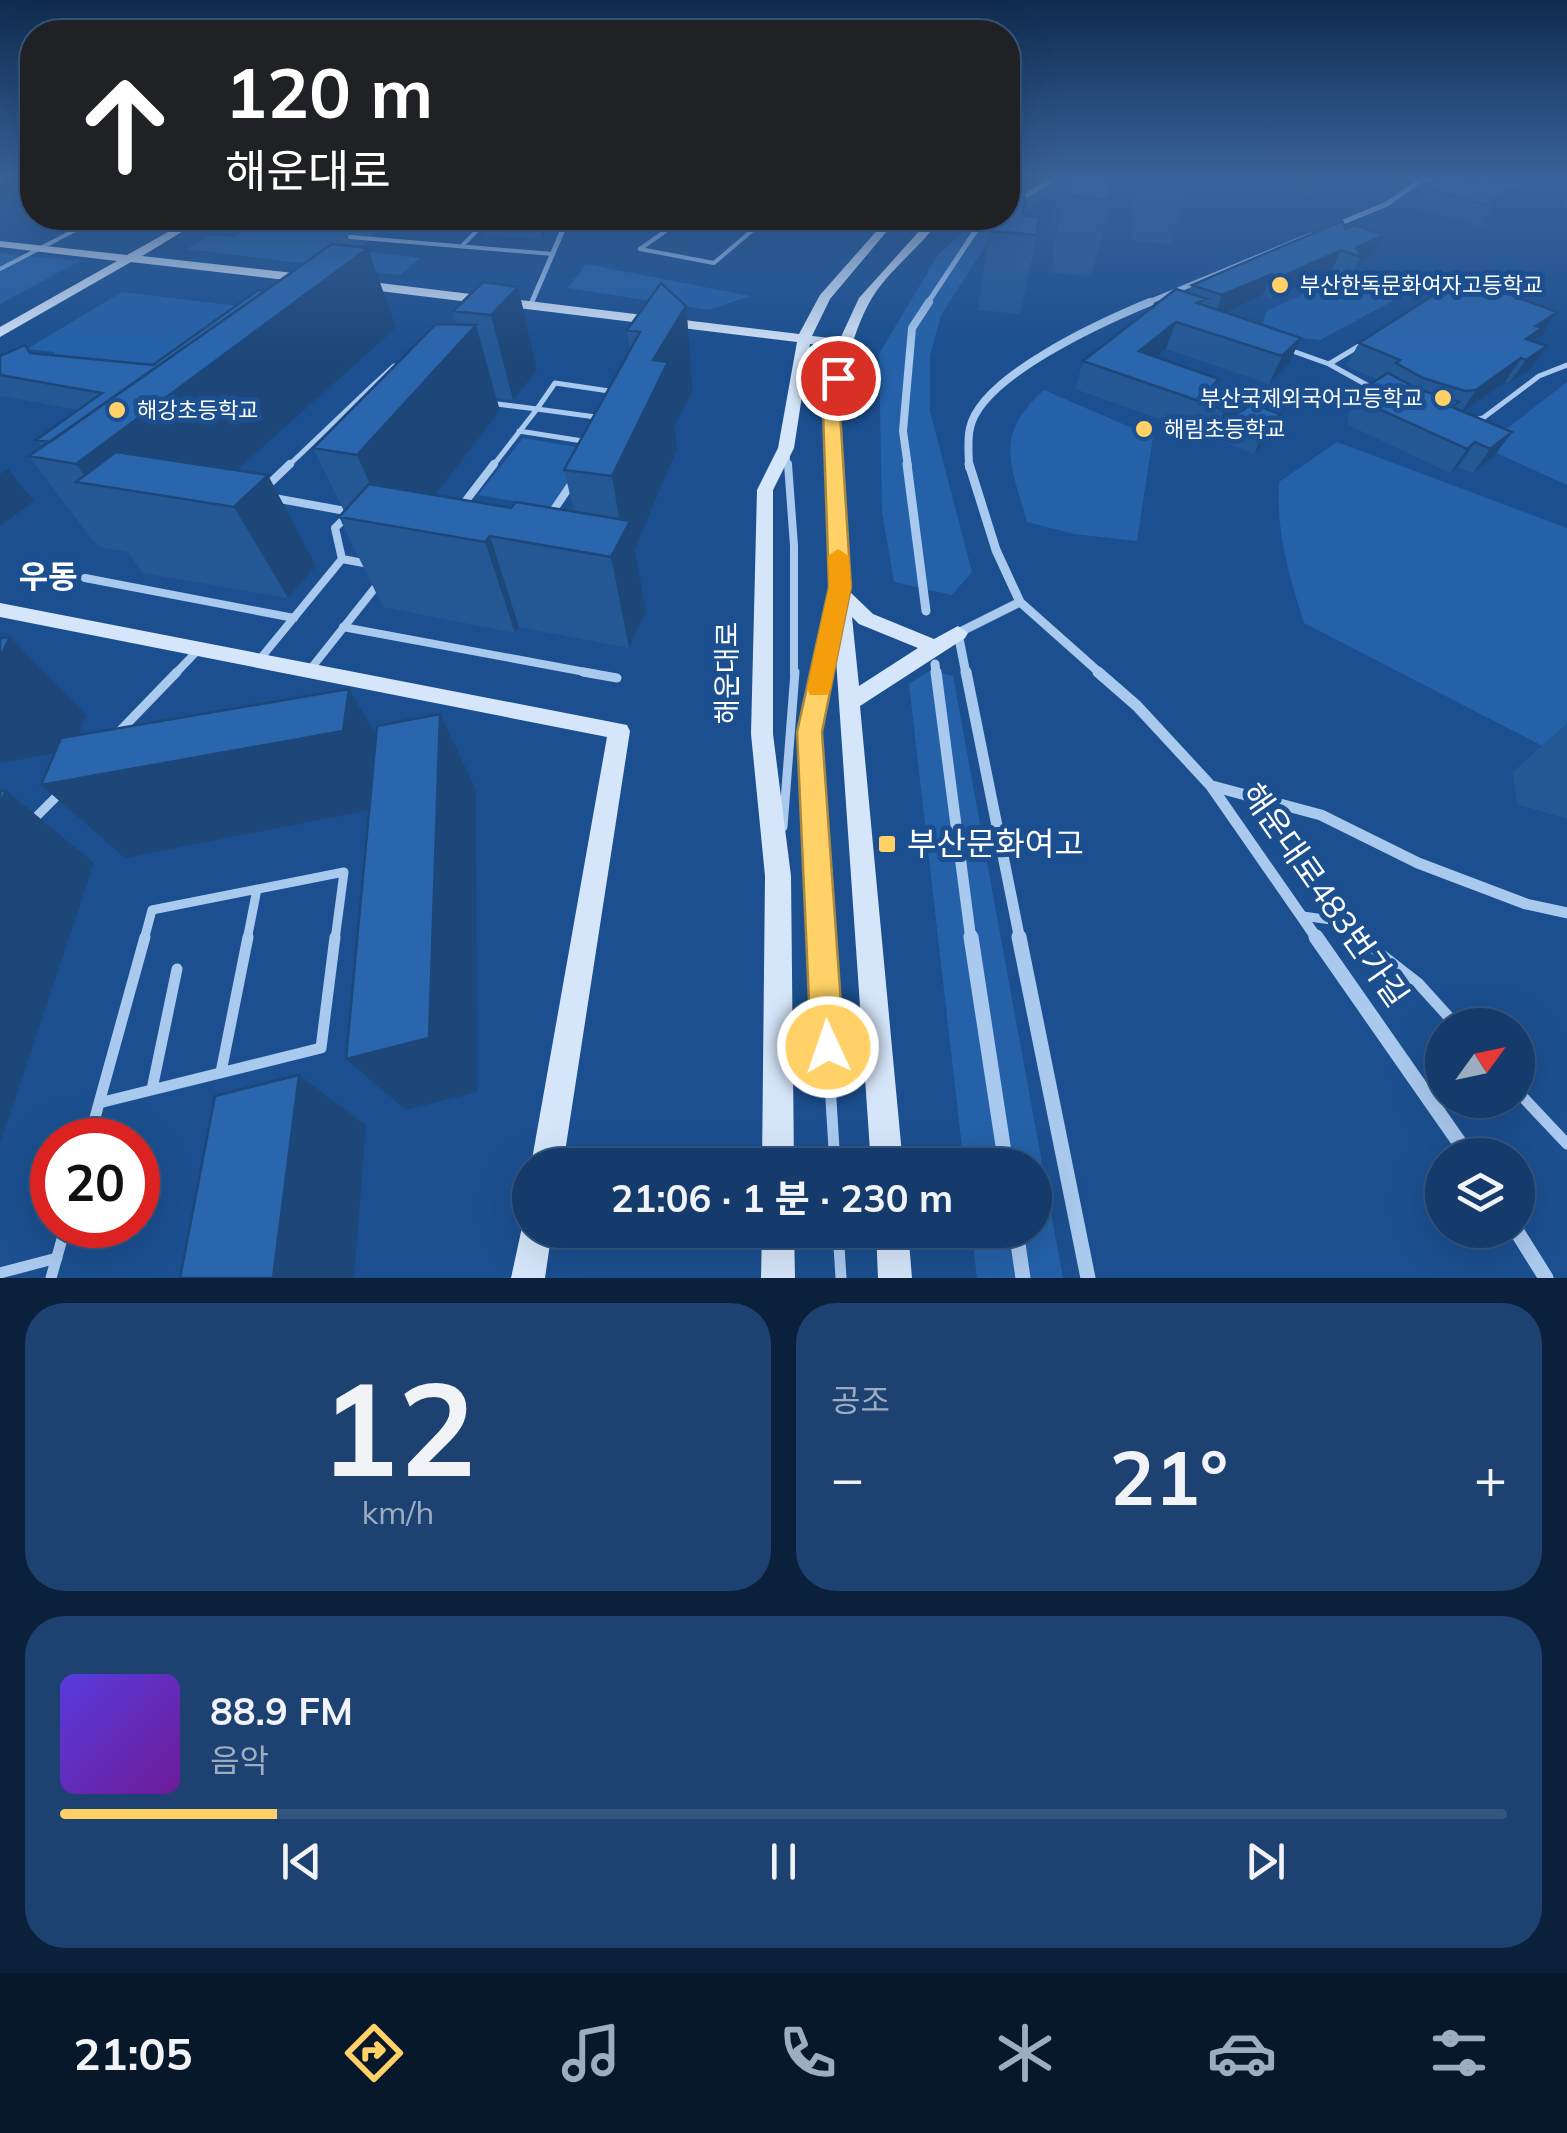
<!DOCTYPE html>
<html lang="ko">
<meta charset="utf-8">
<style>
:root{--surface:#143b6b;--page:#1d4271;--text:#f1f3f6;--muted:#9dadc1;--line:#33557e;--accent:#ffd166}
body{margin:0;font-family:Mulish,"Noto Sans KR",sans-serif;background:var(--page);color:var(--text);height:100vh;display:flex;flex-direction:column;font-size:38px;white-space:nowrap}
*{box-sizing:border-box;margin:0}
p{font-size:32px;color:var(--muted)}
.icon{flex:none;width:55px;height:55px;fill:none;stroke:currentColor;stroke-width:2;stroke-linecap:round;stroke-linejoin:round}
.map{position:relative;height:1278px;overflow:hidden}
.details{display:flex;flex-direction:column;gap:25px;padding:25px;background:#0b203b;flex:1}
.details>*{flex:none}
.guide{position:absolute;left:20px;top:20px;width:1000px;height:210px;border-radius:40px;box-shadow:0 10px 40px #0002,0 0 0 2px var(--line);background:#202124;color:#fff;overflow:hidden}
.needle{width:65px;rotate:57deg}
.tools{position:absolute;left:1425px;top:1008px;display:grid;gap:20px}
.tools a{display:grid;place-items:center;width:110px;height:110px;border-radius:50%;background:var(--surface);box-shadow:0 10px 40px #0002,0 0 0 2px var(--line);font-size:50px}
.speed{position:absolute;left:30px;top:1118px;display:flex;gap:20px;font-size:50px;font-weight:700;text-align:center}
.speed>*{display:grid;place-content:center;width:130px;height:130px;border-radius:50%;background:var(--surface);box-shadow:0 10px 40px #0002,0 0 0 2px var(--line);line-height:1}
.speed .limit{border:15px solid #d22;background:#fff;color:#111}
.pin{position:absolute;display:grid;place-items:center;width:85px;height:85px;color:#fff;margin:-42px;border:5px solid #fff;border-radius:50%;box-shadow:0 2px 10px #0007}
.me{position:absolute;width:110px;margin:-55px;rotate:357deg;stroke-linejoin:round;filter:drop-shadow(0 0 8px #0008)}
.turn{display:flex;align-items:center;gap:35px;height:210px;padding:0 40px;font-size:45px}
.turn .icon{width:130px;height:130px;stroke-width:2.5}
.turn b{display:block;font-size:70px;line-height:85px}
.big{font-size:75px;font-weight:700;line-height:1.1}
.details .card{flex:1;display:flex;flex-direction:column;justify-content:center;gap:15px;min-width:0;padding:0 35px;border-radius:40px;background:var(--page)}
.details .dial{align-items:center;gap:0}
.dial b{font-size:130px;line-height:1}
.song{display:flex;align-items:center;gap:30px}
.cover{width:120px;height:120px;border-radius:15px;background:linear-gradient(135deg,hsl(250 70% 55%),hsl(280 70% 35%))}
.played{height:10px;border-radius:5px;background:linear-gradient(90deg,var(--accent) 15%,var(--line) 15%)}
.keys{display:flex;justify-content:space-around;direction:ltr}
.heat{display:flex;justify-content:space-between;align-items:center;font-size:55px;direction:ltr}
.details .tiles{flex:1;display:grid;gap:25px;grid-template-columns:1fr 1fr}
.card:last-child{grid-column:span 2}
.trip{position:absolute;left:512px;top:1148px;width:540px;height:100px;border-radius:50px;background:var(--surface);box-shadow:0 10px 40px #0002,0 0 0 2px var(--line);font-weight:700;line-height:100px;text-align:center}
.dock{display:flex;height:160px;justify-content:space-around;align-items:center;background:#08182b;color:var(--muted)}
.dock .icon{width:70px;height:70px}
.dock .current{color:var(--accent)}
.dock b{font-size:45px;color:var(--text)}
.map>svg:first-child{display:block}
.green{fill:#2461a8}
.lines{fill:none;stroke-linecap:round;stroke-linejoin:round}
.lane-far4{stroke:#a9c9ee;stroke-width:4}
.lane-far3{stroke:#a9c9ee;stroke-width:5}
.lane-far2{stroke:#a9c9ee;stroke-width:8}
.lane-far1{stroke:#a9c9ee;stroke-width:9}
.lane{stroke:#a9c9ee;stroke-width:11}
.street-far4{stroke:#a9c9ee;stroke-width:5}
.street-far3{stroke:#a9c9ee;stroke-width:8}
.street-far2{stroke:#a9c9ee;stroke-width:9}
.street-far1{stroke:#a9c9ee;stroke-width:11}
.street{stroke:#a9c9ee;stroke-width:15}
.secondary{fill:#d6e6fa;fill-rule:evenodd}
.wall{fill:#245895}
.shaded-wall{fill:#1d4779}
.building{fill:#2a66ad;stroke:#1d4779;stroke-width:2.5}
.route{fill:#ffd166;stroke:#a68842;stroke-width:2.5}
.slow{fill:#f59e0b}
.poi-dot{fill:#ffd166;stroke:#1b4f8f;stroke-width:4}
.labels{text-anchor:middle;stroke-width:10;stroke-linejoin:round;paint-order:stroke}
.far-poi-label{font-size:22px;fill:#fff;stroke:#1b4f8f;text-anchor:start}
.street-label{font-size:28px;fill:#fff;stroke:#1b4f8f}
.quarter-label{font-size:32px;font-weight:bold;fill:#fff;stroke:#1b4f8f}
.near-poi-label{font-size:32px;fill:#fff;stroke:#1b4f8f;text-anchor:start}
.near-street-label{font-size:32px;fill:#fff;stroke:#1b4f8f}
</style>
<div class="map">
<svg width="1567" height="1278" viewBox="0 0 1567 1278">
<rect width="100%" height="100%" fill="#1b4f8f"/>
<path class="green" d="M1042,176H1074L993,234L941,315L930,356V411L972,572L952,595L894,582L882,512L879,354L938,255L978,218H1008V197Z
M271,218H341L329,227L375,232L359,251L420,258L400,275L187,249L209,235L233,237Z
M0,253L80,261L0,304Z
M586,264L750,296L709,310L568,288Z
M1356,270C1377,272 1399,273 1411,291L1320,340L1294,337L1263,323L1267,311Z
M122,292L255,308L162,375L53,360L55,352L27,349Z
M1567,382V485L1483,447Z
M1044,390L1153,437L1137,541L1074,534L1027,522C1011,464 993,435 1044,390Z
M523,438L588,449L552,508L478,495Z
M1337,442L1567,528V753L1550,750L1304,623C1289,575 1276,533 1279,482Z
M931,670L953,676L1063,1278H977L971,1230H1035V1165H964L909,684Z"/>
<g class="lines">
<path class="lane-far4" d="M0,178L12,176
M467,218L488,219
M684,218L640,249L714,263L761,223L731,218
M350,237L553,254
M462,246L489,218
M0,269L87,224"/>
<path class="lane-far3" d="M1287,349L1329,364L1374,389
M1329,364L1364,343
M371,387L394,366L404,367
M489,403L537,409L555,383L616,392
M1471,421L1483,418L1539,376L1567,365
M519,431L589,442
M787,452L788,467
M287,467L370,388L379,389
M492,467L537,409L603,418"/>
<path class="lane-far2" d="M788,464L794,546V674
M267,486L290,464
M274,498L351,512
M461,507L494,464
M551,514L574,480
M342,559L335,528L348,515
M85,578L294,618
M343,627L596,674
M260,659L342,559L369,564
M309,671L378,584
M175,674L199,649
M822,674L835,613"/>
<path class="lane-far1" d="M583,672L617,678
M118,733L177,672
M31,822L60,793
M783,827L795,672
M1303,916L1338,921L1362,940
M144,940L152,910L344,872L335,940
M247,940L257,889
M821,940L809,732L822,672"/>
<path class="lane" d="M821,937L835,1165
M1359,937L1418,983L1456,1025
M221,1072L248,937
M152,1089L177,969
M1518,1092L1567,1144
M99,1103L145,937
M99,1103L321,1048L335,937
M89,1140L99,1103
M838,1230L841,1278
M0,1273L57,1258
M51,1278L66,1225"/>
<path class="street-far4" d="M1008,207L1058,176
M1331,227L1387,204L1421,180L1438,176
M531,304L568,218
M927,304L976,230L993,218
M1144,304L1311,235"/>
<path class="street-far3" d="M908,467L903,431L912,328L929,302
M969,467C969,455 967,440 970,428C981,376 1104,321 1150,302"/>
<path class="street-far2" d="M907,464L926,611
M969,464L996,550L1020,602L1101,674
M935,664L936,674
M966,674L958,633L1020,602"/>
<path class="street-far1" d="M936,672L971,940
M966,672L1020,940
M1098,672L1137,706L1211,786L1318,940
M1212,786L1321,815L1418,863L1526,904L1567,913"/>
<path class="street" d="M971,937L1006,1165
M1019,937L1088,1278
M1316,937L1468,1155
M1016,1230L1023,1278
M1516,1230L1546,1278"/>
<path class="secondary" d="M193,218H205L142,256L311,275L317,279L311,283L131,262L0,337V327L117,261L0,247V241L127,255Z
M888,218H898L830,299L812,336L840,339L859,298L931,218H941C921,248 884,273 868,305C824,390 842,501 850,592L873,614L934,639L958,626L968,633L965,638L860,706L903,1165H871L831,587L823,412L838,347L810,344L794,448L773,490V734L791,876L794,1165H762L765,876L751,734L757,490L778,448L797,342L355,288L349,284L355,280L799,334L820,295ZM852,617L859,624L918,648L859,686Z
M0,603L627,725L630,731L563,1165H531L607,737L0,617Z
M530,1216V1230H552L545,1278H511L524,1218Z
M762,1230H794L795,1278H761Z
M876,1230H908L912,1278H878Z"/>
</g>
<path class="wall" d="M1078,176H1109L1111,200L1091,276L1052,273L1053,252L1070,177L1078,178Z
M1139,176H1192L1170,244L1133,241L1129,210Z
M1245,176H1384L1380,186L1317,181L1310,196Z
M1471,181L1491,182L1513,201L1487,217L1482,227L1414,207L1424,188Z
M1567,192V208L1561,206Z
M1023,215L1037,235L1020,314L978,310L991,218Z
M342,218H419L407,227L344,224Z
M481,218H552L542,239L486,236Z
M1346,229L1373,256L1357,264L1350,278L1331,272L1272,299L1263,295L1225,313L1301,338L1288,365L1269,384L1166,349L1156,357L1219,379L1216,386L1231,417L1280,414L1269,438L1254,454L1221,441L1228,423L1213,438L1075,389L1083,361L1189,293L1192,285Z
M518,287L537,370L513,400L496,398L500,411L435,495L511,508L574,511L564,470L630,350L627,330L686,306L693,391L675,425L677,449L635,549L646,612L629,648L519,627L515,633L383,607L339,517L344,511L313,448L457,325L453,311Z
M1557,312L1542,335L1533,341L1530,370L1509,383L1505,382L1463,412L1512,432L1494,456L1473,473L1458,467L1450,473L1348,425V414L1361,390L1378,380L1346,366L1359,343Z
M396,328L236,470L316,566L288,598L143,573L128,552L98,547L29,456L42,447L36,440L78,410L3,396L0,398V356L30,353L153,365Z
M1567,723V819L1517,804L1513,772Z"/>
<path class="shaded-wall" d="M1524,182L1513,201L1487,217L1493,207L1490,202Z
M404,218H419L407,227Z
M537,218H552L542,239Z
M1384,235L1373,256L1357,264L1361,257L1356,248Z
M368,248L396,328L201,502L91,484L76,464Z
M1341,250L1331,272L1272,299L1281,277Z
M1272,274L1263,295L1214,318L1222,295Z
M518,287L537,370L513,400L491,315Z
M686,306L693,391L675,425L677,449L635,549L646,612L629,648L611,557L622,536L612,476L653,360Z
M1557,312L1542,335L1534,340L1526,351L1510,362L1536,326Z
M1176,322L1166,349L1130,378L1139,351Z
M476,325L500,411L409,529L388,525L357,455Z
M1301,338L1288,365L1269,384L1282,356Z
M1547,346L1530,370L1509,383L1526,360Z
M1521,358L1505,382L1460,414L1476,390Z
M1241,395L1229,423L1213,438L1225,410Z
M1280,414L1269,438L1254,454L1265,430Z
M1512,432L1494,456L1473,473L1490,449Z
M1475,442L1458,467L1450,473L1467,449Z
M8,469L34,501L0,526V474Z
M268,475L316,566L288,598L234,507Z
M490,536L519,627L515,633L485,542Z
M10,637L86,715L73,750L0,763V657Z
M349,689L394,766L390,806L125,858L41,785Z
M440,714L476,790L477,1092L406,1110L346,1059Z
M6,790L94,863L0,1144V804Z
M299,1075L366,1125L354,1278H273Z"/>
<path class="building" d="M1081,176H1109L1111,200L1070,196V177L1081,178Z
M1445,176H1467L1471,181L1485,176H1490L1491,182H1524L1490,202L1493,207L1424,188Z
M1008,196L1025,197L1023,215L1039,217L1037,235L991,231L993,218H1008Z
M1342,221L1346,229L1354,225L1384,235L1356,248L1361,257L1341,250L1281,277L1272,274L1222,295L1192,285Z
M332,244L368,248L76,464L29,456Z
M1462,277L1557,312L1536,326L1542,328L1526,339L1547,346L1526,360L1521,358L1476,390L1465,391L1423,378L1396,363L1400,360L1359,343Z
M483,282L518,287L491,315L453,311Z
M661,283L686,306L653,360L668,362L612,476L564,470L640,332L627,330Z
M1176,289L1207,299L1197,303L1301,338L1282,356L1176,322L1139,351L1219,379L1213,385L1241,395L1225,410L1083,361Z
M258,290L265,291L50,442L36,440L102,393L0,375V356L25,345L30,353L153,365Z
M436,324L476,325L357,455L313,448Z
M1388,373L1418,389L1459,402L1452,407L1512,432L1490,449L1475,442L1467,449L1361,401V390Z
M1253,404L1280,414L1265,430L1231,417Z
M116,452L268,475L234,507L76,482Z
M369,484L511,508L516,502L630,521L611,557L490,536L485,542L339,517Z
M10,637L0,657V638Z
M349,689L343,731L41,785L61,738Z
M440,714L429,1038L346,1059L377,726Z
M6,790L0,804V791Z
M299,1075L273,1278H180L215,1096Z"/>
<linearGradient id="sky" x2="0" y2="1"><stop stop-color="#0f2b4f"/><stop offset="0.5" stop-color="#39639b"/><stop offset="1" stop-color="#39639b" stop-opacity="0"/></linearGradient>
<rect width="1567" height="355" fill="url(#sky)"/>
<path class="route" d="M838,373L846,378L840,412L851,587L822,732L844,1047L839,1059L828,1063L816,1059L811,1047L797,732L829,587L823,412L830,378Z"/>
<path class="slow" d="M838,549L849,556L851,587L831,688L827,695H810L807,688L829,587L828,556Z"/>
<g class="poi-dot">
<circle cx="1280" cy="285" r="10"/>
<circle cx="1443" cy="398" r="10"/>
<circle cx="117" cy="410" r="10"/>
<circle cx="1144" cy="429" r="10"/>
<rect x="877" y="834" width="20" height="20" rx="5"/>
</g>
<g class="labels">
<g class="far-poi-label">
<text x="1300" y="293">부산한독문화여자고등학교</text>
<text x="1423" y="406" text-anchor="end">부산국제외국어고등학교</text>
<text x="137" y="418">해강초등학교</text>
<text x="1164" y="437">해림초등학교</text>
</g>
<g class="street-label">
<text transform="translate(727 673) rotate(-90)" y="10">해운대로</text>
</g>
<g class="quarter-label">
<text x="48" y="588">우동</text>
</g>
<g class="near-poi-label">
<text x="907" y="855">부산문화여고</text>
</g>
<g class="near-street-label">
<text transform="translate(1325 895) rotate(55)" y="11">해운대로483번가길</text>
</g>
</g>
</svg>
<div class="tools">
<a><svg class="needle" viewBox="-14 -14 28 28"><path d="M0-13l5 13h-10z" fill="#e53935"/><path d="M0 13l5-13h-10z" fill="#9dadc1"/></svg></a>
<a><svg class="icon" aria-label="layers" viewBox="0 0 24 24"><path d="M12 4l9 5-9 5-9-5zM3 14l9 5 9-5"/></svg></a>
</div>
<div class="speed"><div class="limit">20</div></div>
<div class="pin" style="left:838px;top:378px;background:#d93025"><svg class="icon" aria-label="arrive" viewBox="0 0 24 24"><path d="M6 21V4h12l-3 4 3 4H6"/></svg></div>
<svg class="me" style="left:828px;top:1047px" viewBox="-20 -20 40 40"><circle r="17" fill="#ffd166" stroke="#fff" stroke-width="3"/><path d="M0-11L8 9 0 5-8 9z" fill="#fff"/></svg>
<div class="trip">21:06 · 1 분 · 230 m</div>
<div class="guide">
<div class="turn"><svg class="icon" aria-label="ahead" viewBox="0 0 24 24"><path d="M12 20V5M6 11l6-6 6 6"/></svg><div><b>120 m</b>해운대로</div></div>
</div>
</div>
<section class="details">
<div class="tiles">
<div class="card dial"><b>12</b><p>km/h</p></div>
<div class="card"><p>공조</p>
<div class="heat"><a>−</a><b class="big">21°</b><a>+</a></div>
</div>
<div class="card">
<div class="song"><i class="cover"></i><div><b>88.9 FM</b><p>음악</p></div></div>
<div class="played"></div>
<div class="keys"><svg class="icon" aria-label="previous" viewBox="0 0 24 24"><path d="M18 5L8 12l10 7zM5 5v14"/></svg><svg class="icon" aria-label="pause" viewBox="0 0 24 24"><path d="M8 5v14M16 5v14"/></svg><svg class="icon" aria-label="next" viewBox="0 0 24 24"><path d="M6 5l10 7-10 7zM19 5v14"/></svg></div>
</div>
</div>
</section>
<nav class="dock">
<b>21:05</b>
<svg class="icon current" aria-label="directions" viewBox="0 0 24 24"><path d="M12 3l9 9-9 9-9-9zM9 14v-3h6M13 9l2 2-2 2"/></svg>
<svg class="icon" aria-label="music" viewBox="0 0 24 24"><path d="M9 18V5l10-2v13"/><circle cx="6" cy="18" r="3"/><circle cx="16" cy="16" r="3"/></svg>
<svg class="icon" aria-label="phone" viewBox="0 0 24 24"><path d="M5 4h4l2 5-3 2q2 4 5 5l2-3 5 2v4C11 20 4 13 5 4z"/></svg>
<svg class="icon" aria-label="climate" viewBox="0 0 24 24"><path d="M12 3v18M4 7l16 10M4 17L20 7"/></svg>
<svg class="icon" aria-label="car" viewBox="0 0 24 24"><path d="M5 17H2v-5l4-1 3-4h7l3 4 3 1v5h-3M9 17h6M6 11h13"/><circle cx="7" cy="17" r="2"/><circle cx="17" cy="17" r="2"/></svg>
<svg class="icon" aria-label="filters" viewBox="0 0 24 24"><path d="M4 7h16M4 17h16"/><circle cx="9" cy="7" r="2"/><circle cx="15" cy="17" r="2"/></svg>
</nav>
